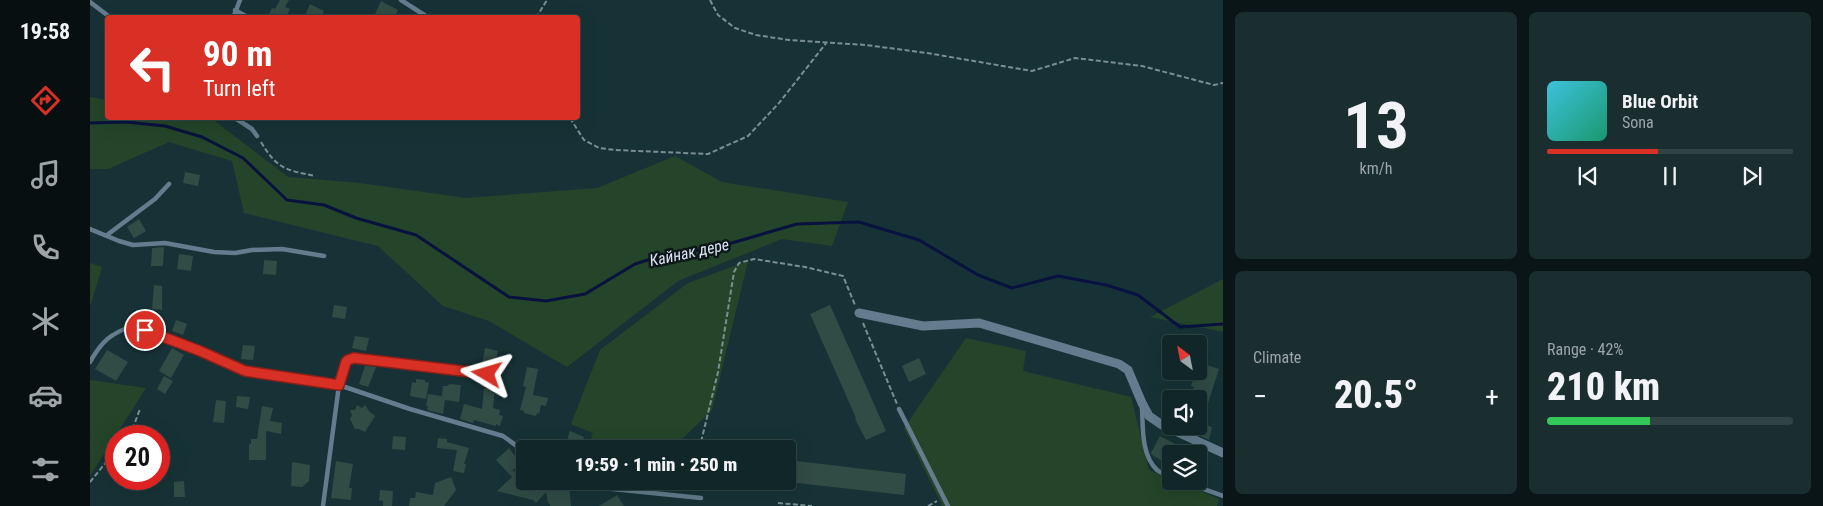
<!DOCTYPE html>
<meta charset="utf-8">
<style>
:root{--surface:#112628;--page:#1a2e30;--text:#f1f3f6;--muted:#9ca5a8;--line:#304345;--accent:#d93025}
body{margin:0;font-family:"Roboto Condensed",sans-serif;background:var(--page);color:var(--text);height:100vh;display:flex;flex-direction:column;font-size:19px;white-space:nowrap}
*{box-sizing:border-box;margin:0}
p{font-size:16px;color:var(--muted)}
.icon{flex:none;width:28px;height:28px;fill:none;stroke:currentColor;stroke-width:2;stroke-linecap:round;stroke-linejoin:round}
.map{position:relative;flex:1;overflow:hidden}
.drawer{display:flex;flex-direction:column;gap:12px;padding:12px;background:#091516;width:600px}
.drawer>*{flex:none}
.top-card{position:absolute;left:15px;top:15px;width:475px;height:105px;border-radius:5px;box-shadow:0 5px 20px #0002,0 0 0 1px var(--line);background:#d93025;color:#fff;overflow:hidden}
.needle{width:32px;rotate:328deg}
.buttons{position:absolute;left:1072px;top:335px;display:grid;gap:10px}
.buttons a{display:grid;place-items:center;width:45px;height:45px;border-radius:5px;background:var(--surface);box-shadow:0 5px 20px #0002,0 0 0 1px var(--line);font-size:25px}
.speed{position:absolute;left:15px;top:425px;display:flex;gap:10px;font-size:25px;font-weight:700;text-align:center}
.speed>*{display:grid;place-content:center;width:65px;height:65px;border-radius:50%;background:var(--surface);box-shadow:0 5px 20px #0002,0 0 0 1px var(--line);line-height:1}
.speed .limit{border:8px solid #d22;background:#fff;color:#111}
.pin{position:absolute;display:grid;place-items:center;width:42px;height:42px;color:#fff;margin:-21px;border:2px solid #fff;border-radius:50%;box-shadow:0 1px 5px #0007}
.me{position:absolute;width:55px;margin:-28px;rotate:277deg;stroke-linejoin:round;filter:drop-shadow(0 0 4px #0008)}
.turn{display:flex;align-items:center;gap:18px;height:105px;padding:0 15px;font-size:22px}
.turn .icon{width:65px;height:65px;stroke-width:2.5}
.turn b{display:block;font-size:35px;line-height:42px}
.big{font-size:38px;font-weight:800;line-height:1.1}
.drawer .card{flex:1;display:flex;flex-direction:column;justify-content:center;gap:8px;min-width:0;padding:0 18px;border-radius:8px;background:var(--page)}
.drawer .dial{align-items:center;gap:0}
.dial b{font-size:65px;line-height:1}
.song{display:flex;align-items:center;gap:15px}
.cover{width:60px;height:60px;border-radius:8px;background:linear-gradient(135deg,hsl(190 70% 55%),hsl(160 70% 35%))}
.played{height:5px;border-radius:2px;background:linear-gradient(90deg,var(--accent) 45%,var(--line) 45%)}
.keys{display:flex;justify-content:space-around;direction:ltr}
.heat{display:flex;justify-content:space-between;align-items:center;font-size:28px;direction:ltr}
.charge{height:8px;border-radius:4px;background:linear-gradient(90deg,#34c759 42%,var(--line) 0)}
.drawer .tiles{flex:1;display:grid;gap:12px;grid-template-columns:repeat(2,1fr)}
.trip{position:absolute;left:426px;top:440px;width:280px;height:50px;border-radius:5px;background:var(--surface);box-shadow:0 5px 20px #0002,0 0 0 1px var(--line);font-weight:800;line-height:50px;text-align:center}
main{display:flex;flex:1;min-height:0}
.tabs{display:flex;flex-direction:column;width:90px;justify-content:space-around;align-items:center;background:#070f10;color:var(--muted)}
.tabs .icon{width:35px;height:35px}
.tabs .current{color:var(--accent)}
.tabs b{font-size:22px;color:var(--text)}
.map>svg:first-child{display:block}
.green{fill:#244529}
.lines{fill:none;stroke-linecap:round;stroke-linejoin:round}
.stream{stroke:#09123e;stroke-width:3}
.building{fill:#314b45}
.path{stroke:#798f92;stroke-width:2;stroke-dasharray:5 2.5;stroke-linecap:butt}
.service{stroke:#647c8d;stroke-width:4.5}
.minor{stroke:#647c8d;stroke-width:9}
.route-casing{stroke:#8d1f18;stroke-width:12}
.route{stroke:#d93025;stroke-width:9}
.labels{text-anchor:middle;stroke-width:5;stroke-linejoin:round;paint-order:stroke}
.water-label{font-size:16px;font-style:italic;fill:#dce3f3;stroke:#0c1719}
</style>
<main>
<nav class="tabs">
<b>19:58</b>
<svg class="icon current" aria-label="directions" viewBox="0 0 24 24"><path d="M12 3l9 9-9 9-9-9zM9 14v-3h6M13 9l2 2-2 2"/></svg>
<svg class="icon" aria-label="music" viewBox="0 0 24 24"><path d="M9 18V5l10-2v13"/><circle cx="6" cy="18" r="3"/><circle cx="16" cy="16" r="3"/></svg>
<svg class="icon" aria-label="phone" viewBox="0 0 24 24"><path d="M5 4h4l2 5-3 2q2 4 5 5l2-3 5 2v4C11 20 4 13 5 4z"/></svg>
<svg class="icon" aria-label="climate" viewBox="0 0 24 24"><path d="M12 3v18M4 7l16 10M4 17L20 7"/></svg>
<svg class="icon" aria-label="car" viewBox="0 0 24 24"><path d="M5 17H2v-5l4-1 3-4h7l3 4 3 1v5h-3M9 17h6M6 11h13"/><circle cx="7" cy="17" r="2"/><circle cx="17" cy="17" r="2"/></svg>
<svg class="icon" aria-label="filters" viewBox="0 0 24 24"><path d="M4 7h16M4 17h16"/><circle cx="9" cy="7" r="2"/><circle cx="15" cy="17" r="2"/></svg>
</nav>
<div class="map">
<svg width="1133" height="506" viewBox="0 0 1133 506">
<rect width="100%" height="100%" fill="#173236"/>
<path class="green" d="M0,97L17,100L18,118H121L198,177L270,183L376,198L507,188L585,156L632,182L758,202L742,246L692,239L588,281L477,367L399,321L353,306L288,246L154,213L142,161L79,142L18,169H0Z
M658,261L622,410L582,449H497L503,433L481,424L510,350L598,283Z
M0,263L12,267L0,307Z
M1133,279V332L1060,317Z
M876,338L936,351L933,371L1041,397L1059,470L1081,479V481H1087L1129,499L1127,506H850L852,505L814,428Z
M0,380L56,388L0,476Z"/>
<g class="lines">
<path class="stream" d="M0,123L36,122L75,126L112,137L153,158L197,200L234,205L266,218L326,235L419,297L456,301L495,294L545,264L577,254L621,249L707,224L769,222L829,240L888,275L922,288L968,276L1016,285L1048,295L1090,327L1133,324"/>
</g>
<path class="building" d="M190,0H199L195,7L200,9L196,18H177L182,8L185,9Z
M291,1L308,10L304,18H292L285,14Z
M220,4L234,11L231,18H214Z
M95,172L110,175L108,186L93,183Z
M49,219L56,231L44,238L37,227Z
M74,247L73,266H61L62,248Z
M89,254L103,256L101,271L87,269Z
M174,260L187,261L186,275L173,274Z
M64,285L72,286V310L62,309Z
M244,305L257,307L255,319L242,317Z
M740,305L796,431L776,440L765,419L766,418L720,314Z
M86,320L97,324L93,335L82,331Z
M265,336L279,338L276,351L262,348Z
M153,345L165,346L163,360L151,359Z
M82,348L94,355L81,378L69,371Z
M395,348L408,351L405,368L392,366Z
M17,350L38,362L26,381L5,369Z
M829,358L836,374L819,382L812,366Z
M1114,364L1129,369L1118,403L1100,397L1104,387L1101,386L1106,371H1111Z
M275,366L286,367L278,387L269,384Z
M437,367L448,369L443,395L458,398L456,406L451,405L449,414L447,413L446,416L434,413V411L430,410L436,387L433,386Z
M74,376L83,381L75,394L67,389Z
M326,379L335,380V382L339,383L336,399L320,396L322,382L326,383Z
M359,384L371,385L369,402L355,400L353,414L337,410L338,406H336L338,394L352,396L353,386H358Z
M394,388L405,389L403,408L410,410L409,415L413,416L410,426L406,424V426L384,420L383,423L370,419L374,404L392,409Z
M147,396L160,397L158,409L146,407Z
M126,400L136,401L134,423L123,422Z
M267,405L272,408L275,405L279,411L285,416L275,432L269,429H265L260,419L262,415L260,410H265Z
M172,406L183,408L180,421L192,423L191,434L176,431V460H159V444H161V439H167Z
M1111,424L1122,427L1119,440L1108,435Z
M480,431L494,437L489,449H474Z
M303,436L316,437L315,450L302,449Z
M1070,436L1089,446L1090,445L1107,454H1081V466L1062,455L1061,453Z
M348,438L357,439V442L379,448L374,464H376L374,473L363,471L367,450L347,448Z
M419,448L430,463L422,471L435,473V481H466L467,483L479,482L481,506H460V504L458,503L456,492L446,503L443,500L407,491L422,477L406,460Z
M698,460L816,474L814,495L698,482Z
M246,461L263,464L259,488H262L261,500L241,498Z
M202,462L220,465L219,481L212,487L201,486Z
M361,477L366,490L354,506H319L320,498H325L326,492L343,495L345,483Z
M94,481L95,497H84V482Z
M290,490L303,491L302,506H293V501L289,500Z
M527,495L534,506H509Z"/>
<g class="lines">
<path class="path" d="M620,0L628,15L645,28L666,35L699,40L776,45L837,53L942,71L985,58L1052,66L1124,85L1133,83
M446,18L457,0
M480,118L494,140L509,148L525,150L618,154L658,136L689,103L737,42
M171,142C187,169 196,170 225,176
M773,323L807,404
M40,436L50,409
M612,449L611,442L628,372L644,272L649,263L664,259L715,267L753,276L765,305
M0,482L26,450
M612,491L613,481
M688,503L722,506
M838,506L847,501"/>
<path class="service" d="M311,0L339,18
M0,2L21,18
M145,10L159,18
M143,18L150,0
M145,118L162,129L167,136
M0,229L29,241L43,245L75,243L124,252L145,253L162,250L192,249L234,256
M17,235L65,199L79,184
M0,362C12,341 20,334 42,326L110,351L155,371L249,385L233,506
M397,375L264,358L258,359L256,362L249,385L320,409L413,436L435,452
M1052,407C1053,427 1051,455 1067,470C1071,473 1077,475 1081,477
M809,409L858,506
M494,481L513,488L611,498
M1091,481L1133,496"/>
<path class="minor" d="M769,313L833,326L889,323L1029,364L1038,370L1052,403L1059,416L1072,425L1133,453"/>
</g>
<g class="lines">
<defs>
<path id="route" d="M55,330L110,351L155,371L249,385L256,362L258,360L264,358L397,374"/>
</defs>
<use href="#route" class="route-casing"/>
<use href="#route" class="route"/>
</g>
<g class="labels">
<g class="water-label">
<text transform="translate(599 252) rotate(-12)" y="6">Кайнак дере</text>
</g>
</g>
</svg>
<div class="buttons">
<a><svg class="needle" viewBox="-14 -14 28 28"><path d="M0-13l5 13h-10z" fill="#e53935"/><path d="M0 13l5-13h-10z" fill="#9ca5a8"/></svg></a>
<a><svg class="icon" aria-label="sound" viewBox="0 0 24 24"><path d="M4 9h4l5-4v14l-5-4H4zM17 9q2 3 0 6"/></svg></a>
<a><svg class="icon" aria-label="layers" viewBox="0 0 24 24"><path d="M12 4l9 5-9 5-9-5zM3 14l9 5 9-5"/></svg></a>
</div>
<div class="speed"><div class="limit">20</div></div>
<div class="pin" style="left:55px;top:330px;background:#d93025"><svg class="icon" aria-label="arrive" viewBox="0 0 24 24"><path d="M6 21V4h12l-3 4 3 4H6"/></svg></div>
<svg class="me" style="left:397px;top:374px" viewBox="-20 -20 40 40"><path d="M0-17L14 15 0 8-14 15z" fill="#d93025" stroke="#fff" stroke-width="4"/></svg>
<div class="trip">19:59 · 1 min · 250 m</div>
<div class="top-card">
<div class="turn"><svg class="icon" aria-label="left" viewBox="0 0 24 24"><path d="M17 20v-9H6M10 6l-5 5 5 5"/></svg><div><b>90 m</b>Turn left</div></div>
</div>
</div>
<section class="drawer">
<div class="tiles">
<div class="card dial"><b>13</b><p>km/h</p></div>
<div class="card">
<div class="song"><i class="cover"></i><div><b>Blue Orbit</b><p>Sona</p></div></div>
<div class="played"></div>
<div class="keys"><svg class="icon" aria-label="previous" viewBox="0 0 24 24"><path d="M18 5L8 12l10 7zM5 5v14"/></svg><svg class="icon" aria-label="pause" viewBox="0 0 24 24"><path d="M8 5v14M16 5v14"/></svg><svg class="icon" aria-label="next" viewBox="0 0 24 24"><path d="M6 5l10 7-10 7zM19 5v14"/></svg></div>
</div>
<div class="card"><p>Climate</p>
<div class="heat"><a>−</a><b class="big">20.5°</b><a>+</a></div>
</div>
<div class="card"><p>Range · 42%</p><b class="big">210 km</b><div class="charge"></div></div>
</div>
</section>
</main>
